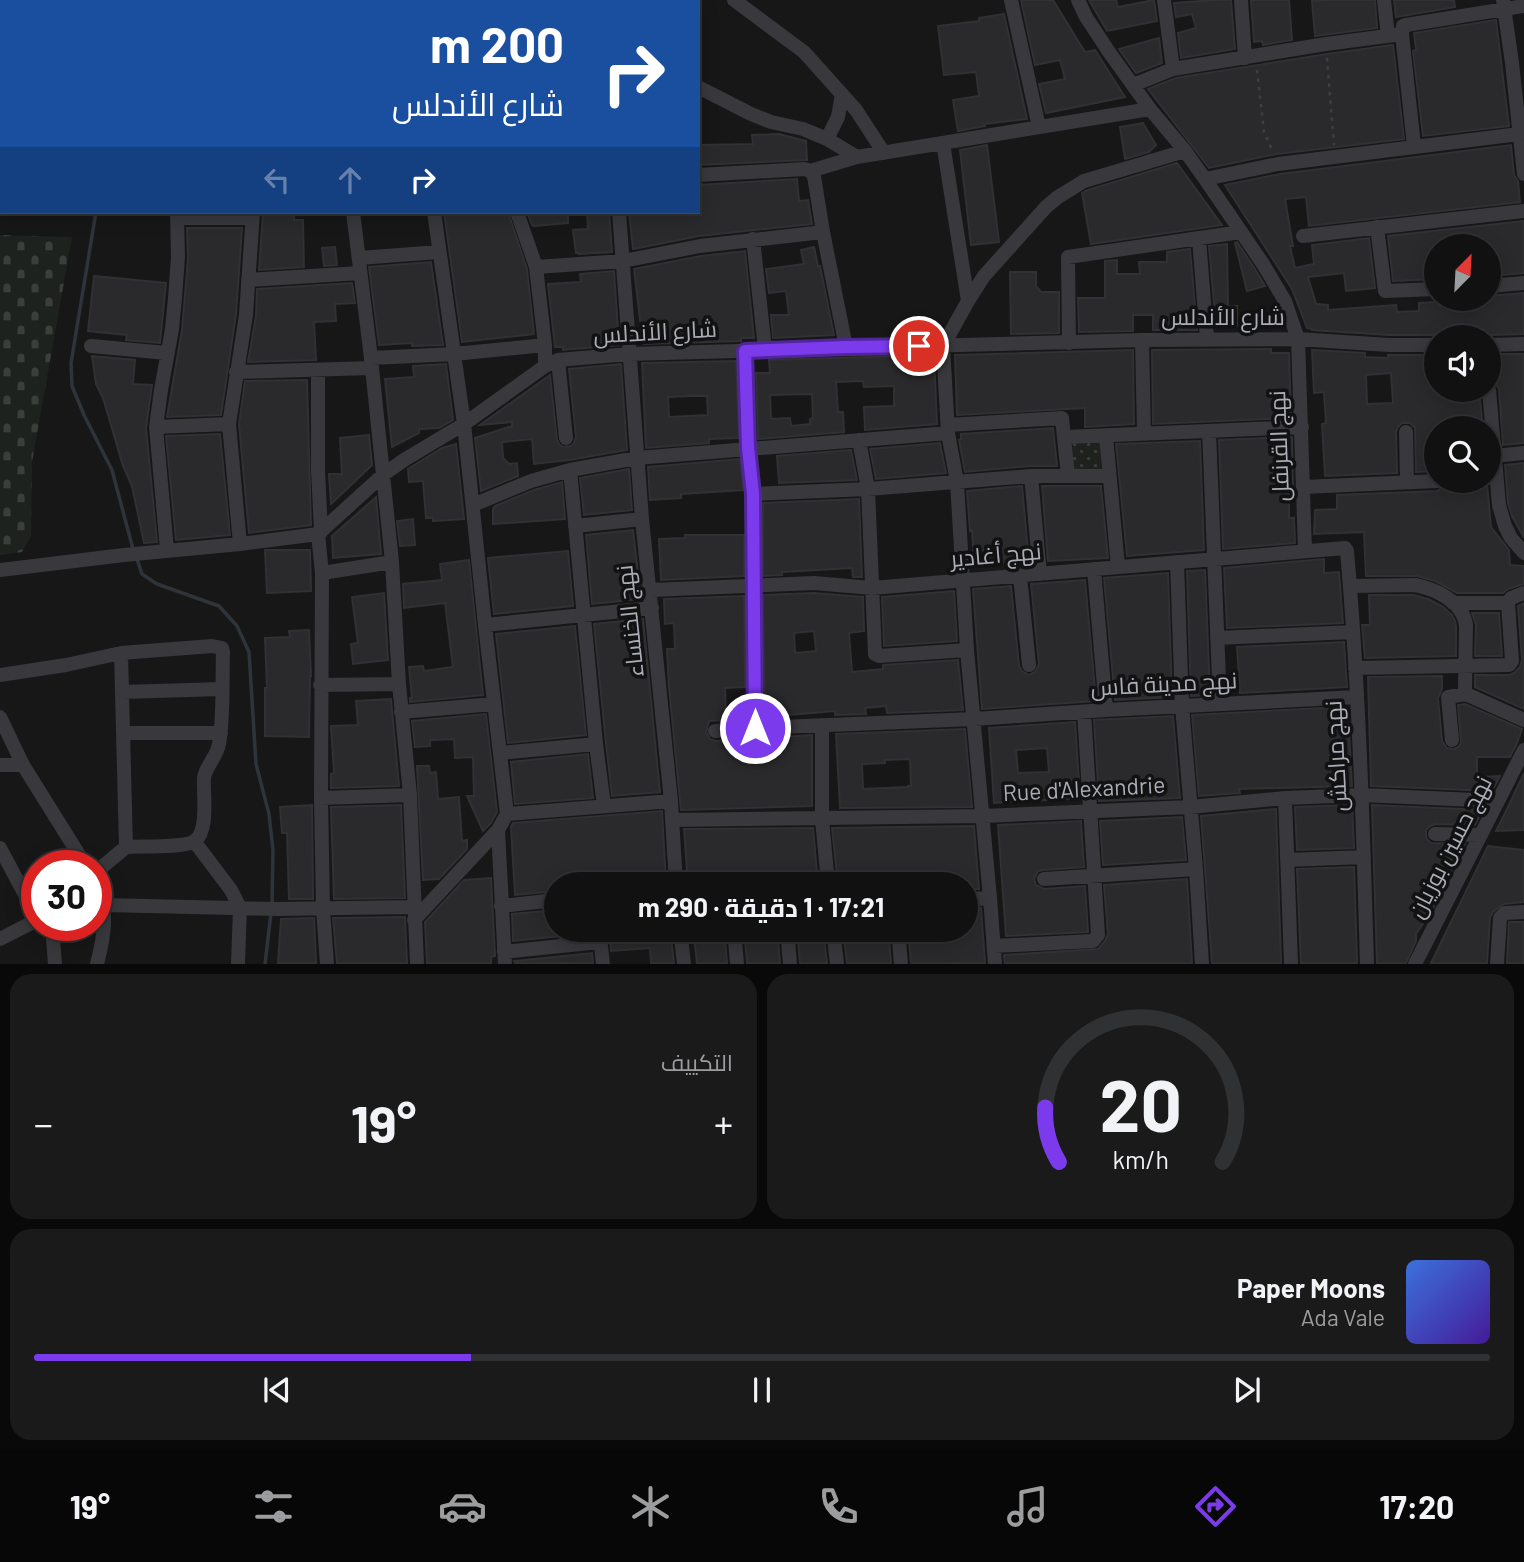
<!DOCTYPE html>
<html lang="ar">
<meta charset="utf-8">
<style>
:root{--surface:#111112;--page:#1a1a1b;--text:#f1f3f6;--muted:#9c9d9f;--line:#303132;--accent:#7c3aed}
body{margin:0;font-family:Barlow,Cairo,sans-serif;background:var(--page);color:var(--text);direction:rtl;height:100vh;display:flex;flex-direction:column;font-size:26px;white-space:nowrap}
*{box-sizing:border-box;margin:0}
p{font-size:23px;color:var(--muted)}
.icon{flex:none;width:38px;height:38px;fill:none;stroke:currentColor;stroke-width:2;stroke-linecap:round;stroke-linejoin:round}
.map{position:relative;height:964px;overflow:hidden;direction:ltr}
.sheet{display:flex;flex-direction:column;gap:10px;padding:10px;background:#09090a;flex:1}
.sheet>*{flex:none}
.top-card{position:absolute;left:0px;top:0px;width:700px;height:214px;box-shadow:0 4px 18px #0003,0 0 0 2px var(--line);direction:rtl;background:#1a4fa0;color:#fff;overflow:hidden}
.needle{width:46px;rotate:24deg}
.fabs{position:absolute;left:1424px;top:234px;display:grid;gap:14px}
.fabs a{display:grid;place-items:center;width:77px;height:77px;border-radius:50%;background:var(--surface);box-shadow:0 4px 18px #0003,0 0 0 2px var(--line);font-size:35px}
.speed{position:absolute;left:21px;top:850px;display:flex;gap:14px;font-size:35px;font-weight:700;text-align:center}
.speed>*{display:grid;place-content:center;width:91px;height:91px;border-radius:50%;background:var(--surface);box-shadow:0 4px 18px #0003,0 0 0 2px var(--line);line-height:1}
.speed .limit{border:10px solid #d22;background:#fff;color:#111}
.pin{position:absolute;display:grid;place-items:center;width:60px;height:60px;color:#fff;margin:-30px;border:4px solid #fff;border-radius:50%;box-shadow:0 2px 7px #0007}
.me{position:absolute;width:77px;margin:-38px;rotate:0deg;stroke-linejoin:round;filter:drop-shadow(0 0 5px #0008)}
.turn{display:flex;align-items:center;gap:24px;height:147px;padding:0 21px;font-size:32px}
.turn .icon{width:91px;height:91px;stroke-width:2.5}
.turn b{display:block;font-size:49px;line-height:60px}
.lanes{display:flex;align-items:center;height:66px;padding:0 21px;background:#0003;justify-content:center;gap:35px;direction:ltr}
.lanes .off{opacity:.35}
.big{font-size:52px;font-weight:700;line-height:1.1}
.sheet .card{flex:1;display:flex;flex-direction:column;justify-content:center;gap:10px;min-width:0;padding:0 24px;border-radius:21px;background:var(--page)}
.sheet .dial{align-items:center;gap:0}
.dial svg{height:182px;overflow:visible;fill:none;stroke:var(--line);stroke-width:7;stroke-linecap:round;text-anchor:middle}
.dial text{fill:var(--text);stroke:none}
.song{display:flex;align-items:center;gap:21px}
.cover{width:84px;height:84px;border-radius:10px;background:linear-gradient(135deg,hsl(220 70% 55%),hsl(260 70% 35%))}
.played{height:7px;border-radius:4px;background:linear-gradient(90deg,var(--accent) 30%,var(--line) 30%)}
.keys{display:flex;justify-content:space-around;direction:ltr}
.heat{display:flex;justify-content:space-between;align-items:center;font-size:38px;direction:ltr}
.sheet .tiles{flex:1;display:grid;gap:10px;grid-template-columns:1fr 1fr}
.card:last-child{grid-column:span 2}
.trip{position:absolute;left:544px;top:872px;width:434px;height:70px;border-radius:35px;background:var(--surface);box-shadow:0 4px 18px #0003,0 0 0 2px var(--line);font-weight:700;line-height:70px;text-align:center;direction:rtl}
.tabs{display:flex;height:112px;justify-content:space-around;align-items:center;background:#070707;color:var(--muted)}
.tabs .icon{width:49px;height:49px}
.tabs .selected{color:var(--accent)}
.tabs b{font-size:32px;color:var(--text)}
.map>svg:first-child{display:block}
.cemetery{fill:url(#cemetery-stones)}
.park{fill:url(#park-dots)}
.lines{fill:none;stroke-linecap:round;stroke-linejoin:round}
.stream{stroke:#2e343a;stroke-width:3.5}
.building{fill:#2a2a2c;stroke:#313134;stroke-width:2;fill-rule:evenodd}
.path{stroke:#3e3f43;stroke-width:2.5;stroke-dasharray:3.5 5;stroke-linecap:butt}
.minor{stroke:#38383d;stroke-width:14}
.route-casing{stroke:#51269a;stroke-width:18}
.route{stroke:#7c3aed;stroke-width:12}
.labels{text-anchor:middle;stroke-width:7;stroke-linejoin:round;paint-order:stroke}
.street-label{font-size:23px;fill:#aaadb6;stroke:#121213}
</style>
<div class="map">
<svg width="1524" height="964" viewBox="0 0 1524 964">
<defs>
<pattern id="cemetery-stones" width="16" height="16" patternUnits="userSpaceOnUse" patternTransform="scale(1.75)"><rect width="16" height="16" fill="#1d221e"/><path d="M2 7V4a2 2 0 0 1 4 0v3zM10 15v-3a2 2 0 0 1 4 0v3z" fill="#3b3f3c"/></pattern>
<pattern id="park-dots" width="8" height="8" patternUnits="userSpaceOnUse" patternTransform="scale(1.75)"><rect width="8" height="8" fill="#1d221e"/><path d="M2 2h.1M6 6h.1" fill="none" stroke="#3b3f3c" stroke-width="1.8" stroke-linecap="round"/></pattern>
</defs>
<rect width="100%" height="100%" fill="#171718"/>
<path class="cemetery" d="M0,235L72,237L32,462L31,536L22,552L0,555Z"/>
<path class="park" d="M1100,441L1101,470L1073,471L1072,442Z"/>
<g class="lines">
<path class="stream" d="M64,0L65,2
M96,212L71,363L72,386L84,415L112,470L133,549
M136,556L142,574L157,584L219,606L237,626L249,652L256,764L269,814L273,850L272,905
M265,964L271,913"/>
</g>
<path class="building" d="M1021,0H1053L1085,52L1095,50L1125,97L1046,113L1039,84L1065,79L1060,60L1035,65Z
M1089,0H1116L1118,7L1154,0L1157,21L1107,31Z
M1215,0H1231L1235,49L1181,58L1178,33L1196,28L1192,14L1176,17L1174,3Z
M1251,0H1289L1292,40L1263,45L1262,41L1254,42Z
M1326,0H1375L1377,28L1315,36L1312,1Z
M1394,0H1454L1455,7L1396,17Z
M1004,14L1027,119L984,124L985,126L958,131L953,100L979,96L976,72L944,75L938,26L979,21V18Z
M1496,20L1509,126L1423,136L1413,51L1416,50L1414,33Z
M1159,38L1162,63L1136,73L1119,49Z
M1393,45L1404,139L1277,154L1209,168L1148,89L1176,78L1327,54Z
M1143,123L1156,145L1149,152L1125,159L1120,127Z
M779,134L806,141L807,160L698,165V145L753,144L752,135Z
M987,145L999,242L971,245L960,150Z
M1511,145L1514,175L1518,181L1520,202L1309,226L1306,197L1285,199L1293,246H1290L1295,268L1314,264L1312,245L1369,238L1375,288L1346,291L1344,273L1308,277L1316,304L1328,305V310L1396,305L1397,312L1419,311V303L1435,302V299H1489V296L1524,293V334L1489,335L1483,338H1443L1437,335H1389L1312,330V329L1307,328L1292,289L1225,185L1280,174Z
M1177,163L1222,225L1091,244L1082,193L1088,190Z
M797,179L799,201L808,200L812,224L699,236L633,249L629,212H698V185Z
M263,212L294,213V220H303L304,267L259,270Z
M444,212H508L527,269L534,334L462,342Z
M527,212H568V223L534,226L532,225Z
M587,212H609L612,252L579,254V253H576L573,230L588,229Z
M1524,221V273L1489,276V247H1437V279L1393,281L1388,236Z
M187,228H242L236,314L221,415L167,417L182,330L188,258Z
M1237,242L1255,269L1265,286L1247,291L1235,243Z
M1227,244L1228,306H1237V326H1216L1209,246Z
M335,247L337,265L324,266L322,248Z
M814,247L818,266H820L834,335L773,338L771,315H789L786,291L769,293L766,269L804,264L801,250Z
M1190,249L1197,330H1153V315H1133V331L1079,332L1078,298H1105V261L1117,260V274H1140L1139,262H1167V252Z
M745,251L754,338H741V341L643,344L634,269L701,256Z
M431,262L443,345L412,346V343L379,345L369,267Z
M614,271L619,345L563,350V347H555L548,284L581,282L580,274Z
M1010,272H1036V286L1041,292H1059V333L1011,334Z
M94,276L166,283L160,343L126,340L127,335L88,331Z
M352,283L355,303L335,304L336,321L314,322L316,360L248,362L256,316L257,289Z
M1271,349V353H1289L1291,418L1153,424L1152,350Z
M1133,350L1134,424L1085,427V408L957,415L955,355Z
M1312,350L1365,353V357L1388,358V355H1437V390H1479L1483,429H1437V471L1416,472L1415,428L1410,423H1402L1398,427L1396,432L1397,473L1325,476L1322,424L1326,423L1324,392L1314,393ZM1391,373L1393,403L1367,404L1366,375Z
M1494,354H1524V443L1503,445L1499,389L1496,384Z
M934,355L937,424L865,430L864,407L894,406V386L864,387L863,381L836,382L838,412H843L844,432L758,439L756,373H770L769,360ZM812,394L813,418L810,419V424L791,426L790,418L771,419L770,395Z
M92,356L135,360L133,384L152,385L146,428L157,542L144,543L132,486L123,466L103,398L96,384Z
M736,361L739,438L709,439V443L646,448L642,363ZM692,396H707L708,415L669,417L668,397Z
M446,364L453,420L439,428L419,429V433L392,447L385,379L414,377L413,366Z
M621,364L627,450L569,460L534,464L532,439L502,442L503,458L509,464L517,463L518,476L481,491L475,438L512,426V422L480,425L550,375L557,440L559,444L563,447L571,446L574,443L576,437L569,369Z
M307,380L311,525L249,533L239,424L245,381Z
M1053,428L1057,466H1030L965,472L959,440L961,439V434Z
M220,434L230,535L176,540L166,436Z
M369,435L372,465L331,504L329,474H342L340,438Z
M1292,437L1293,491L1289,492V518H1294L1295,543L1223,549L1219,440Z
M1200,441L1204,550L1127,556L1116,444Z
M940,443L946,473L876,479L870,449Z
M456,444L464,519L433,521V518H426L423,481L409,482L408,469L442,448Z
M851,450L857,480L779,483L777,456Z
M740,459L743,490L681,494V498L650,500L648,467Z
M1524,463V538L1512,516L1508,503L1505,465Z
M629,469L632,510L584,515L580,478Z
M562,482L565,519L493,524V509L495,506L534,490Z
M1487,484L1491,527L1509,550L1510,565L1524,566V584L1508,589L1503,593H1457L1435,581L1417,576H1366L1364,532L1314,534L1315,510L1337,509V495L1437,491L1445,486Z
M1022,486L1029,562L974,565L972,530L970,531L967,491Z
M1042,486H1101L1108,558L1048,561Z
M376,497L381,554L333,558L332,536Z
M859,499L862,577H853L852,568L782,572V575L763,576V503Z
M413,519L415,545L400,546L397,521Z
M633,530L641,599L592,604L586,535Z
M685,535H744V576L661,580L659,539L685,538Z
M265,550H310L311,591L267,593Z
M568,551L573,606L494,614L488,558Z
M1324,559V573L1339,572L1343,623L1227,628L1224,568Z
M469,560L483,695L410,702V698H412L409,667L423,666L424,671L453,667L445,603L404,608L403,584L442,580L440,564Z
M1205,570L1210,695L1191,696L1187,571Z
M1168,573L1172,697L1115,700L1104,578Z
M1085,580L1096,701L982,709L973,589L1011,586L1019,666L1022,671L1029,675L1035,672L1039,664L1031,584Z
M954,591L957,641L884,646L882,597Z
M384,593L388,660L353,664L351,644L358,643L352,597Z
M814,593L863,597L864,631L849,633L852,672L883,669V665L958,660L963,710L887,713L886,706L865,708L866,714L835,715V711L765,717L763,595ZM814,631L816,651L795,653L794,633Z
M1369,595H1414L1428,599L1442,606L1452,615L1455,621L1456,626V656L1365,658L1362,625H1370Z
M744,596L745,687L725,688L726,720L709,721L706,732L710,739L716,741L812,735V806L681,810L669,687L667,649H675L674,623L665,624L664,599Z
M1524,603V709L1475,687V675H1510L1514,673L1520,667L1522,660L1518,606Z
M1472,613H1499L1502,656H1475L1476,625Z
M643,619L660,792L612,796L606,743L594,624Z
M575,626L586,735L508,743L496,634Z
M309,630L311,676H310L309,737L265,736V688H267L265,638L290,637L289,631Z
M1344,642L1347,687L1240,693L1237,647Z
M1442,676V689L1438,698L1442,741L1447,748L1454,749L1458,747L1461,743L1458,705L1465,704L1522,729L1517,743L1510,757H1477V777L1500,776L1492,791L1371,786L1368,677Z
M391,699L399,786L331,788V774L334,773L331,726L358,725L356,701Z
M1342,707L1343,732H1349L1352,786L1239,789L1240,793L1199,796L1192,715Z
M486,714L497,812L491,823L483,831L467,796H474L473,757L455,758L454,739L430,740V746L415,747L412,721Z
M1173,716L1180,798L1099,801L1094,720Z
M1075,722L1080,798L994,803L989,728ZM1047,748L1049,772L1018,773L1016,750Z
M965,729L972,807L840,808L836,734ZM910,759L911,786H908V787L863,789L862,764L885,763V760Z
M588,754L593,798L515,804L511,762Z
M417,766H429L430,773L436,772L438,799L459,797L462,841L467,840V849L439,879L423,880Z
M1524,773V830L1496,831L1509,805Z
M312,805L313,899H289L287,833H282L280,807Z
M401,805L405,898L334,899L331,807Z
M1352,805L1354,848L1297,850L1295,807Z
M1372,805L1483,810L1475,825L1435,824L1430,826L1426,830V838L1431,843L1465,844L1431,912L1416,934V941L1406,963H1377Z
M1276,809L1281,963H1212L1201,816Z
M662,811L666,884H556V891L515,895L511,827L513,823Z
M1182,817L1186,860L1103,865L1100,821Z
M1081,821L1084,867L1043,870L1038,871L1034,879L1036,885L1044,889L1085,886L1088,932L1006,936L998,825Z
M974,826L979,889H966V884H838L832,828Z
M813,828L818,884H786L785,876L725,884H688L684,829Z
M1488,846L1524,850V902L1504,904L1493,912L1490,917L1487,963H1431Z
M1354,867L1357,963H1301L1297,869Z
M491,878L495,956L491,957V963H427L425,922L464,880Z
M1187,879L1192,963H1005L1004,955L1098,949L1105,941L1108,934L1104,885Z
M981,908L985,963H911L908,929H966V909Z
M556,910V929H589L590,933L513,941L512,914Z
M405,917L407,963H337L333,918Z
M314,918L316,963H278L281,919Z
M1509,922H1524V963H1507Z
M609,929H670L674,963H651L650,948L611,951Z
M693,929H724L727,963H697Z
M744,929H777L780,963H747Z
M797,929H823L827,963H800Z
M843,929H888L891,963H847Z
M592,953L593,963H515L514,961Z"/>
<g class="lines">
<path class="path" d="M1327,58L1334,145
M1257,70L1264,132L1273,152"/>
<path class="minor" d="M45,0L47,2
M210,0V2
M240,0V2
M283,0V2
M360,0V2
M428,0V2
M599,0V2
M734,0L804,52L856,110L884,153
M1011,0L1039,127
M1078,0L1086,17L1109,52L1150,109L1185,151L1205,179L1263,264L1285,301L1298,339L1305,551
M1164,0L1173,69
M1241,0L1245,58
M1384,0L1388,36
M1503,0L1512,63L1524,174
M96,2V0
M144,2V0
M0,78H2
M1133,85L1173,69L1326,44L1402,34
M698,87L751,114L771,122L803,129L827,139L857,157
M0,119H2
M827,139L838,117L842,94
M943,143L968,301
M1414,146L1402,34L1403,26L1406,25L1524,6
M0,171H2
M810,171L814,176L823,232
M698,175L805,169L810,171L857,157L1150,109
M1205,179L1278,164L1519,134
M353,212L371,358L392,562L399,684L410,795L417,964
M434,212L464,424L485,625L507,814L671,801
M517,212L536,267L545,345V366
M619,212L642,519L671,801L676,884
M178,218H252
M1377,227L1385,291L1437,289
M1303,236L1524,211
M753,239L765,349
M1199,239L1207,339
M359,258L439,252
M536,267L623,261L700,246L823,232L846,347
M248,280L360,273
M1489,286L1524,283
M1142,340L1144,434
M1069,343L1068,257L1241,232
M1489,345L1524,344
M91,346L167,353
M745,351L749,448L753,494L755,728
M371,358L454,354L545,345
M558,360L566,438
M318,371V470L321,532
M236,372L372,368
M1489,390L1499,505L1505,526L1511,538L1524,553
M948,425L1062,418L1068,476
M156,427L229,424
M1209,431L1220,704
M1406,432L1407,482
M1106,436L1118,567
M1065,437L1302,427
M859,440L868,489L875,654L879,656L967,650
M1494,456L1524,453
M570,470L596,744L604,806
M1031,476L1040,574
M1303,487L1437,481
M753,494L868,489L1031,476H1109
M473,505L531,481L570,470L637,458L948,433
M575,526L642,519
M318,534L322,573L321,798L323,909L327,964
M240,544L229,424L246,315L253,212
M167,550L156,427L161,390L172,329L175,298L178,257L177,212
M1177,562L1182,706L1196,869L1202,964
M1094,569L1106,710
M0,570L124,555L240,544L318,534L384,474L404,460L464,424L545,366L558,360L629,354L1142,340L1298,339L1389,345H1437
M322,573L392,562
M1020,576L1029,665
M1350,586L1415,585C1436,589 1463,602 1466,625L1465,689L1466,694
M651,590L814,583L872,588L1345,548L1347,551C1359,688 1363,826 1367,964
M1453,603H1508
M485,625L652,608
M1217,638L1352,632
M1355,668L1509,665L1512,661L1508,603L1511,598L1524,593
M0,675L66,665L121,653L212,646L222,648L223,652C222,681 224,716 219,744C217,757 206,765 204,778C203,794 209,830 195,841C185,848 140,846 126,847
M320,685L399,684
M122,692L222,689
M401,712L494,704
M0,717L23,765L86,866
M822,725V819L828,884
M715,731L755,728L974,719L1106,710L1356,697
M123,733H221
M1452,740L1448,697L1466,694L1524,720
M500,753L596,744
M0,765H23
M321,798L410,795
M1285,798L1291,964
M672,820L983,816L1190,807L1285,798L1361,795L1498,801
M498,830L505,964
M1435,834L1481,835
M194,841L231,890L240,908L238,964
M0,848L37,917
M1287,860L1364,857
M96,872L126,847L121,653
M1044,879L1196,869
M96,885C109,910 104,937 97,964
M966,899L990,898
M103,905L277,909L414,907
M501,906L556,900
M414,920L498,830L507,814
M52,926L55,964
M599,929L603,964
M680,929L684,964
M734,929L737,964
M787,929L790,964
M833,929L837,964
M898,929L901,964
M0,939L37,920
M994,946L1093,941L1098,935L1084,712
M504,952L600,942
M995,964L990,898L967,650L957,482L948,433L943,346L968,301L984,276L1046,207L1058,197L1084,181L1185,151
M1415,964L1524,750
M1497,964L1500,918L1505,913L1524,912"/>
</g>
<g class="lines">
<defs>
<path id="route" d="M755,728L753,494L748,448L745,351L846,347L919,346"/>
</defs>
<use href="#route" class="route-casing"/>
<use href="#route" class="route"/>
</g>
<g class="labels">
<g class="street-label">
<text x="1223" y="325">شارع الأندلس</text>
<text transform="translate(655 332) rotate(-3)" y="8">شارع الأندلس</text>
<text transform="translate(1279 446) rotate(-92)" y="8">نهج القرنفل</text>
<text transform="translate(996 555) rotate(-5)" y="8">نهج أغادير</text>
<text transform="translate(630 621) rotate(-96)" y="8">نهج الخنساء</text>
<text transform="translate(1164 684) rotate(-3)" y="8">نهج مدينة فاس</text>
<text transform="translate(1336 756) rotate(-93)" y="8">نهج مراكش</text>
<text transform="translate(1084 789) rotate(-3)" y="8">Rue d'Alexandrie</text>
<text transform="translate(1450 847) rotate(-63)" y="8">نهج حسين بوزيان</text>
</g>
</g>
</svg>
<div class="fabs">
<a><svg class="needle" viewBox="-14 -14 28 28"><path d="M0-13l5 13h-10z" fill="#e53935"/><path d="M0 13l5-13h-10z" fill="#9c9d9f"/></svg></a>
<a><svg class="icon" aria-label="sound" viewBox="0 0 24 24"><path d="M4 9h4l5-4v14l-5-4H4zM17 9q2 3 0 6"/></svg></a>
<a><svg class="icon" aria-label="search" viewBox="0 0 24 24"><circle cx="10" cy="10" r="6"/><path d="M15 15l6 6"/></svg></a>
</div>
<div class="speed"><div class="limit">30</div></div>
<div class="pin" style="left:919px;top:346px;background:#d93025"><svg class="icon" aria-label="arrive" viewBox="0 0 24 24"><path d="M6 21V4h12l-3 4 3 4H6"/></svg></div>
<svg class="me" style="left:755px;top:728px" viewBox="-20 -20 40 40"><circle r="17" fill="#7c3aed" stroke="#fff" stroke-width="3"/><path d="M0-11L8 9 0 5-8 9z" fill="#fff"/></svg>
<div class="trip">17:21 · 1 دقيقة · 290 m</div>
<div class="top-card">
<div class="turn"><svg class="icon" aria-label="right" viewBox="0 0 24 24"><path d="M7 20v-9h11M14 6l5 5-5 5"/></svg><div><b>200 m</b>شارع الأندلس</div></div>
<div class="lanes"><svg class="icon off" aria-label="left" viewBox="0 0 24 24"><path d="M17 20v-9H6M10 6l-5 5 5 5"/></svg><svg class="icon off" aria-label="ahead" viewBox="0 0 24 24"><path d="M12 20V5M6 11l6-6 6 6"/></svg><svg class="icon" aria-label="right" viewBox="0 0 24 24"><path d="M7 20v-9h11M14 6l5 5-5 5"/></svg></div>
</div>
</div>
<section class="sheet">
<div class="tiles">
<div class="card dial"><svg viewBox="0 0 100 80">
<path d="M14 69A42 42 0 1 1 86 69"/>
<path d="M14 69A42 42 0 0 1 8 45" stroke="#7c3aed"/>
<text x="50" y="56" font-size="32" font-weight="700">20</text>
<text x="50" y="72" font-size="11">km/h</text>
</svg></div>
<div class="card"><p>التكييف</p>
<div class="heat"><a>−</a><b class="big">19°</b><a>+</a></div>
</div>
<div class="card">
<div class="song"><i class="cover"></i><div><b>Paper Moons</b><p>Ada Vale</p></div></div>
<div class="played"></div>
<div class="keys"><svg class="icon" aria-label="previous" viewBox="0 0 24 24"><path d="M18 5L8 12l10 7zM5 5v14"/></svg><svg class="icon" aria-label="pause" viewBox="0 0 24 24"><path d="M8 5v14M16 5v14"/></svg><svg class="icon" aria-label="next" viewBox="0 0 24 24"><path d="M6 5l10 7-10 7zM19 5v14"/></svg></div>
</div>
</div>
</section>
<nav class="tabs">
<b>17:20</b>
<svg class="icon selected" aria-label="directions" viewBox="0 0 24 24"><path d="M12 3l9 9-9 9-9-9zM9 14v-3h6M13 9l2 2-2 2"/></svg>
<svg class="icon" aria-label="music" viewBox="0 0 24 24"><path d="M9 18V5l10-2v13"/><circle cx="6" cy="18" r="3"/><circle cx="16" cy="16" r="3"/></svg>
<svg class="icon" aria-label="phone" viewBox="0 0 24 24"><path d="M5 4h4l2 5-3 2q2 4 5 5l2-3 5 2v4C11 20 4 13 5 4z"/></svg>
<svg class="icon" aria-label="climate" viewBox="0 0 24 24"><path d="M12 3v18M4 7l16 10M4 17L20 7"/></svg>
<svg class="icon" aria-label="car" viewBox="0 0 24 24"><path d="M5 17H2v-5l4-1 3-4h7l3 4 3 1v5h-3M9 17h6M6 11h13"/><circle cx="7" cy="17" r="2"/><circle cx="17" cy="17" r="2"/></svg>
<svg class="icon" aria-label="filters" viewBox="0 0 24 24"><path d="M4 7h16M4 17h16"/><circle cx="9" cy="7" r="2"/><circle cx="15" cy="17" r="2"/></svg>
<b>19°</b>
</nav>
